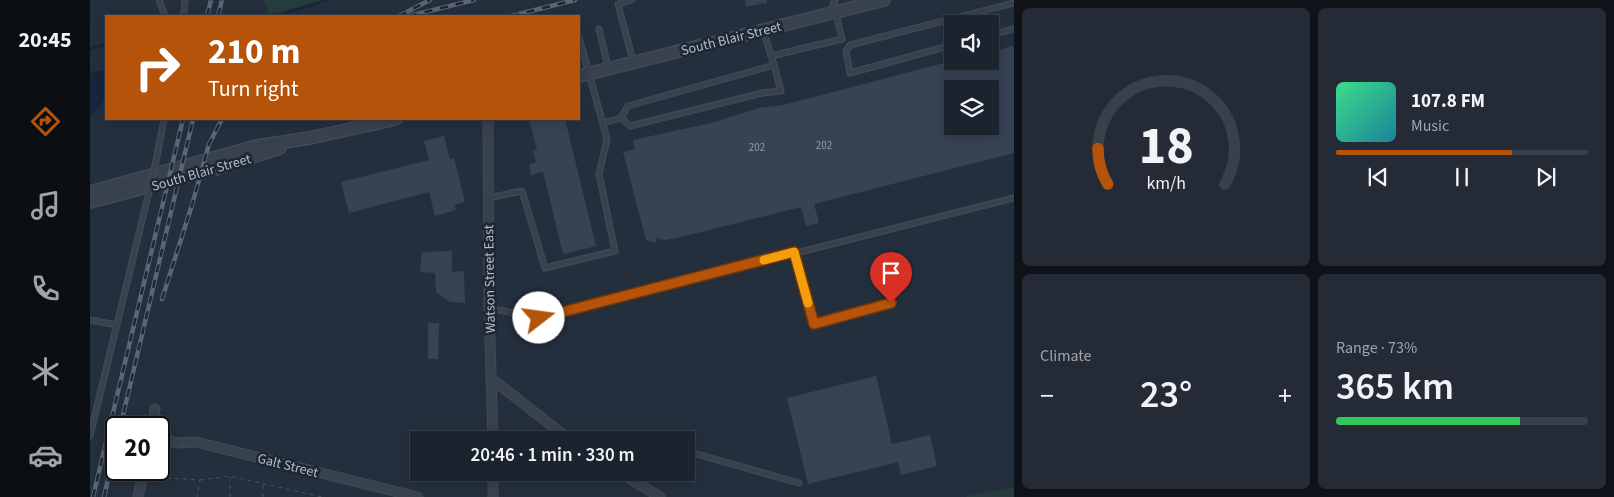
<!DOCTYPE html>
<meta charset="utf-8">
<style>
:root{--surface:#1b232e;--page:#242b36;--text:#f1f3f6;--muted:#a0a4aa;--line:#39404a;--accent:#b45309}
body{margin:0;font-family:"Source Sans 3",sans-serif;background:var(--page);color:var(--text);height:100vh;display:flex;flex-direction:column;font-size:19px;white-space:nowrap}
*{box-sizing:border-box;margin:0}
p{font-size:16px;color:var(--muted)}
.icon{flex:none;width:28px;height:28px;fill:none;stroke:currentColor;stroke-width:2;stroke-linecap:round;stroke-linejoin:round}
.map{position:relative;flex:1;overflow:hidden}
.drawer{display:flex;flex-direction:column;gap:8px;padding:8px;background:#0f1319;width:600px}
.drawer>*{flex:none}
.banner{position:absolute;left:15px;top:15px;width:475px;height:105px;border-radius:0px;box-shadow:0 2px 12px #0003,0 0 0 1px var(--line);background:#b45309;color:#fff;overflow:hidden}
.tools{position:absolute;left:854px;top:15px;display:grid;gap:10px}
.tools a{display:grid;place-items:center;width:55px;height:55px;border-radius:0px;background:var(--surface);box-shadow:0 2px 12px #0003,0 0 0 1px var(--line);font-size:25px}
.speed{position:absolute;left:15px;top:416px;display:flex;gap:10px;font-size:25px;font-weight:700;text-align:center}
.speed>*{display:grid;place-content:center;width:65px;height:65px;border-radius:50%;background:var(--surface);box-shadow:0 2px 12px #0003,0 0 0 1px var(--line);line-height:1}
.speed .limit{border:2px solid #111;border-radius:8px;background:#fff;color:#111}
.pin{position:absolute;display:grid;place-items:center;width:42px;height:42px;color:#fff;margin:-51px -21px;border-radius:50% 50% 50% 0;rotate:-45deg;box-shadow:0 0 5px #0007}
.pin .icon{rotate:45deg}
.me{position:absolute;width:55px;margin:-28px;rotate:75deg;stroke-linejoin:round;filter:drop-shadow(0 0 4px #0008)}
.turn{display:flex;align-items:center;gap:18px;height:105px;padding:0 20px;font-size:22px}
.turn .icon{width:65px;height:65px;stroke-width:2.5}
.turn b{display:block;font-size:35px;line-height:42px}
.big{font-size:38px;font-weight:600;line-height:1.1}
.drawer .widget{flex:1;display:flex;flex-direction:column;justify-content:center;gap:8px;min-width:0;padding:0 18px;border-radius:8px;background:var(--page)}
.drawer .dial{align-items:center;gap:0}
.dial svg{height:130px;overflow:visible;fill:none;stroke:var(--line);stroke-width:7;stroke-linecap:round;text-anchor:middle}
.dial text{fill:var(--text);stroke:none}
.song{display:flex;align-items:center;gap:15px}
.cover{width:60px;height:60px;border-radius:8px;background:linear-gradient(135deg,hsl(150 70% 55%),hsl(190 70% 35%))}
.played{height:5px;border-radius:2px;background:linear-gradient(90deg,var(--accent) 70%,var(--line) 70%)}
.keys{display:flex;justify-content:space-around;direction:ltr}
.heat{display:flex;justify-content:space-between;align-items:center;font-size:28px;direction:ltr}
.charge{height:8px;border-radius:4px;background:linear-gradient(90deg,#34c759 73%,var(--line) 0)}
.drawer .tiles{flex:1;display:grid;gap:8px;grid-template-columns:repeat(2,1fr)}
.trip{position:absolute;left:320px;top:431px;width:285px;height:50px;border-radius:0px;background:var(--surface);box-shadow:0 2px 12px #0003,0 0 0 1px var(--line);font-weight:600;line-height:50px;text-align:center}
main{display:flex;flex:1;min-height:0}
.tabs{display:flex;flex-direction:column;width:90px;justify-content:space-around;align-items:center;background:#0b0e12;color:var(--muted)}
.tabs .icon{width:35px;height:35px}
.tabs .on{color:var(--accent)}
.tabs b{font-size:22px;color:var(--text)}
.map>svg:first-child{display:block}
.green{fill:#263c3f}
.water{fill:#17263c}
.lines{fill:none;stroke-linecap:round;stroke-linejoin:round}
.stream{stroke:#17263c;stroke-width:2.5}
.building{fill:#364354;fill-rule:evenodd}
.service-casing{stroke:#414a57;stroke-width:7}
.minor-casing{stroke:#414a57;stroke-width:11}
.tertiary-casing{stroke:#414a57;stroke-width:14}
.path{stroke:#3f5557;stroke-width:1;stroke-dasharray:4 4;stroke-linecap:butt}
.service{stroke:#38414e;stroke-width:4.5}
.minor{stroke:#38414e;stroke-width:9}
.tertiary{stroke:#38414e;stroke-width:11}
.rail-casing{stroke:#5a6575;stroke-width:4.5}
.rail{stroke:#1d2633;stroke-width:2.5;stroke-dasharray:8;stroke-linecap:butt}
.service-bridge-casing{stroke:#414a57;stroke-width:7;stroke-linecap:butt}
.service-bridge{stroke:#38414e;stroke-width:4.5}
.route-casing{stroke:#753606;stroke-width:12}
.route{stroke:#b45309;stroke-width:9}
.slow{stroke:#f59e0b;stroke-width:9}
.labels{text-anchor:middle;stroke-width:5;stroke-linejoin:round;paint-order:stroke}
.number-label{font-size:11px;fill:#929caa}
.street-label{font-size:14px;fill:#b4bcc9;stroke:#1d2633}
</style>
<main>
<nav class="tabs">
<b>20:45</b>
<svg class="icon on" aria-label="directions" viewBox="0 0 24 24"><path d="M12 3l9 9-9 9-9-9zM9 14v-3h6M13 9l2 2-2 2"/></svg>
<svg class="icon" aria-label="music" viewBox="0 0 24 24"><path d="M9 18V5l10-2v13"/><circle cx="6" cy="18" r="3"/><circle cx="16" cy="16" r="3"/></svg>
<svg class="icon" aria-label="phone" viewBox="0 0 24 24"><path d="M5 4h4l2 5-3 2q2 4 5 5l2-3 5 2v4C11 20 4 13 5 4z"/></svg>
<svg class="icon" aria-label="climate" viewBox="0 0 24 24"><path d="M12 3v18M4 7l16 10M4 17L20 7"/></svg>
<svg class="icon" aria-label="car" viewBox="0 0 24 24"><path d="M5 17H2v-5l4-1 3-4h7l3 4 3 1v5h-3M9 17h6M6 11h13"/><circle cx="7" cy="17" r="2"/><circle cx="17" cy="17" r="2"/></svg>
</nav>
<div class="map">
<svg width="924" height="497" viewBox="0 0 924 497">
<rect width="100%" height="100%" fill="#242f3e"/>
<path class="green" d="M173,0H233L179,15Z
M924,488V497H876L877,496Z"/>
<path class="water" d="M16,70C16,96 19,98 0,117V73Z"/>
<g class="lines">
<path class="stream" d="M186,16L237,0
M0,49L16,44"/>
</g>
<path class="building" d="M655,0H677V3L656,7Z
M922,46L924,47V153L724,204L729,223L716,226L711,207L587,238L574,240L567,238L565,243L556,240L533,152L545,149L543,140L621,123L669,108L693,105L862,61H900V53ZM862,89H900V126H862Z
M439,119H475L506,246L473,254L453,172L441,175L439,164L446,162L443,151L447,150Z
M354,136L360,160L364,158L375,202L364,205L366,210L345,216L339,192L259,213L251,182L339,160L334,141Z
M362,251V272L374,271L375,303L360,302L346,292L345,273L330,272L332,252Z
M338,323H349L348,359H338Z
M786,376L802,444L840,435L847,466L811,475L808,462L718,484L697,398Z"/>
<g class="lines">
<defs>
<path id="service" d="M69,0L75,16
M542,0L528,4L543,61
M740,12L745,0
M92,16L94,13L95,0
M509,29L518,67
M900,35L924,29
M862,45L760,73L756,51L760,45L924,3
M681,56L752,39L746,14
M531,118L540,126L672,93L691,91L684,65
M513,123L531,118L538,106L684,65L673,30
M66,161L74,119
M398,198L432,191L455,268L525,251L509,174L517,139L489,37
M704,252L724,324L801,303
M399,308L449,318L924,198
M0,320L27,325
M0,436L58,196
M596,451L709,483"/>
<path id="minor" d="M398,119L399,308L403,440
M402,379L480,440
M63,428L65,409
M69,436L86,443L106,442L328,497
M403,472V497
M529,472L570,497
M48,497L54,470"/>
<path id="tertiary" d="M489,76L794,0
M0,192L167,146L220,138L306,119
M0,202L125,169L190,148"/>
</defs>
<use href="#service" class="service-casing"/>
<use href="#minor" class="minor-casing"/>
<use href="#tertiary" class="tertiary-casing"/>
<path class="path" d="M61,477L110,480L107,497
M140,477V497
M110,480L140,476L232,497
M173,485V497"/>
<use href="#service" class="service"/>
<use href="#minor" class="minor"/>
<use href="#tertiary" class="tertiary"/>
<defs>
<path id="rail" d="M117,16L121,0
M128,16L132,0
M309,16L340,0
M319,16L384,0
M421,16L485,0
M72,299L102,205L119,144L132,119
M30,428L103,119
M3,497L93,119
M14,497L26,443"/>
</defs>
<use href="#rail" class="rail-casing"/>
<use href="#rail" class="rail"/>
<defs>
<path id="service-bridge" d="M58,196L66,161"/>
</defs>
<use href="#service-bridge" class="service-bridge-casing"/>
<use href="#service-bridge" class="service-bridge"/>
</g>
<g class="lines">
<defs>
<path id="route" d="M449,318L704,252L724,324L801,303"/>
</defs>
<use href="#route" class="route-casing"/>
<use href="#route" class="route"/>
<path class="slow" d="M674,260L704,252L718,303"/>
</g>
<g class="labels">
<g class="number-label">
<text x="734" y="149">202</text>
<text x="667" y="151">202</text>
</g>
<g class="street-label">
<text transform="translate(641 38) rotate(-14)" y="5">South Blair Street</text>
<text transform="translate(111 172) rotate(-16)" y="5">South Blair Street</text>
<text transform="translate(399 279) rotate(-91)" y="5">Watson Street East</text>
<text transform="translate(198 465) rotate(14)" y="5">Galt Street</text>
</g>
</g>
</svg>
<div class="tools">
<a><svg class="icon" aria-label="sound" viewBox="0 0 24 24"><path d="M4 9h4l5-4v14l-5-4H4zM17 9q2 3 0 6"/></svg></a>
<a><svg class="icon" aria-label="layers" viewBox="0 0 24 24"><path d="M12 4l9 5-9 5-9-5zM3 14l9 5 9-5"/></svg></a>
</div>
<div class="speed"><div class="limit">20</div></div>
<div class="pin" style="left:801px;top:303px;background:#d93025"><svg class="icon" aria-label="arrive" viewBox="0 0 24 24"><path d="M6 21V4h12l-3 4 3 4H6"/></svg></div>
<svg class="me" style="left:449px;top:318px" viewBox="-20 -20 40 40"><circle r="19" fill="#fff"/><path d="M0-13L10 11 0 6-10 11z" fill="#b45309"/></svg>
<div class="trip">20:46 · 1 min · 330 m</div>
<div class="banner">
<div class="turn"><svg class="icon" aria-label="right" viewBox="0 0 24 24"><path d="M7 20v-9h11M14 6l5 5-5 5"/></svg><div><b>210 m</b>Turn right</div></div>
</div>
</div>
<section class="drawer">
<div class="tiles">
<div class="widget dial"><svg viewBox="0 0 100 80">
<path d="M14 69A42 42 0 1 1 86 69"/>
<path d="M14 69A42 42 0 0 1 8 47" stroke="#b45309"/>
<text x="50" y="56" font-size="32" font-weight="700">18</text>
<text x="50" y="72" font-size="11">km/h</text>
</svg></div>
<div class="widget">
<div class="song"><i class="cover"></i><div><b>107.8 FM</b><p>Music</p></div></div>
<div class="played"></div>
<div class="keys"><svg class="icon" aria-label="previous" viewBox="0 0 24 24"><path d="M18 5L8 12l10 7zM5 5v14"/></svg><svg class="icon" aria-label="pause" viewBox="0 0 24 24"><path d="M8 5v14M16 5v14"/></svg><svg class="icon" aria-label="next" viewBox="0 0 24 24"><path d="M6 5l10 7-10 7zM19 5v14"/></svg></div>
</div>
<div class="widget"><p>Climate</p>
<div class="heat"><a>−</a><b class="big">23°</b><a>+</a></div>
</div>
<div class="widget"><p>Range · 73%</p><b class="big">365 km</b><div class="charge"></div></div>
</div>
</section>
</main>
